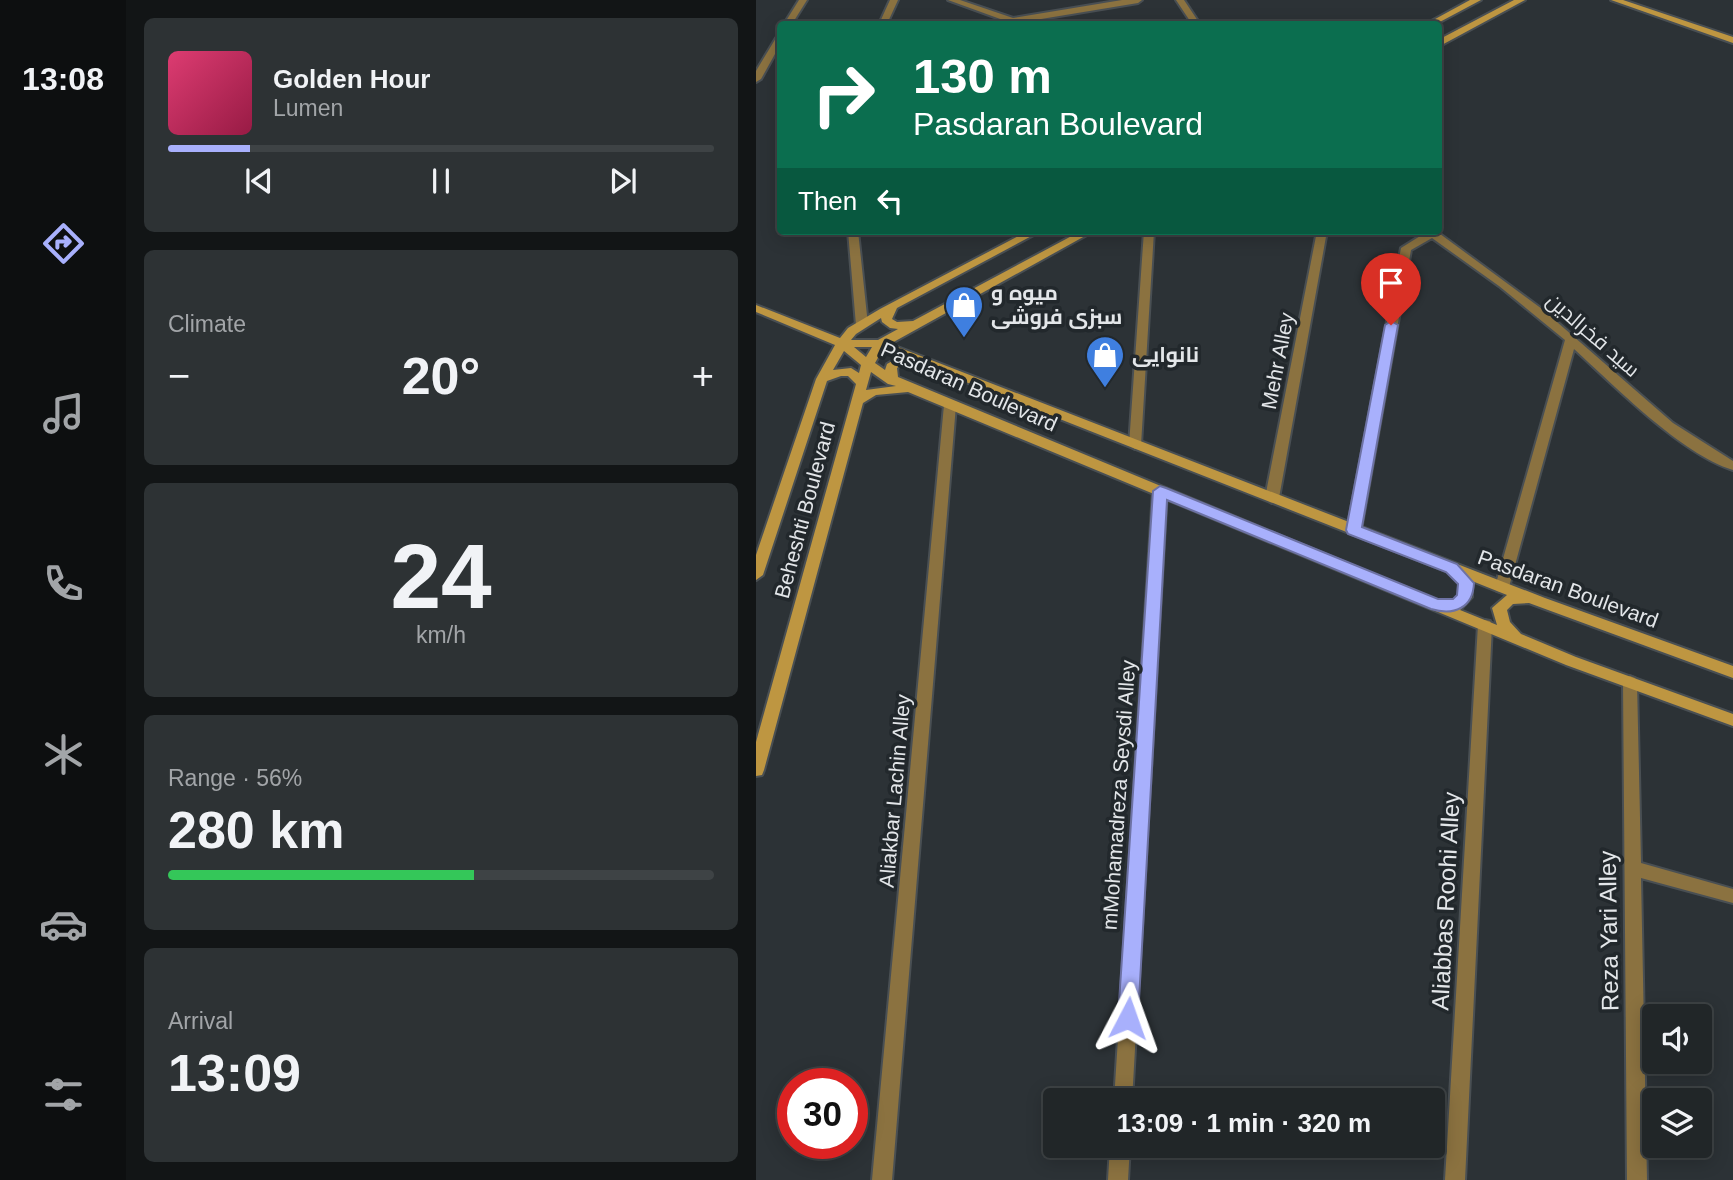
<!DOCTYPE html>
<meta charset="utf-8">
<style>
:root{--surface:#212628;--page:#2d3234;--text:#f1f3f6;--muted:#a2a5a8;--line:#3e4345;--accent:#a8b0fc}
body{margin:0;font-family:Helvetica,Cairo,sans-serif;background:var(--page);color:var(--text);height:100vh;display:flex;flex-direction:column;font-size:26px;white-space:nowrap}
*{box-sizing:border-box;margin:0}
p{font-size:23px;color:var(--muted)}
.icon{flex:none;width:38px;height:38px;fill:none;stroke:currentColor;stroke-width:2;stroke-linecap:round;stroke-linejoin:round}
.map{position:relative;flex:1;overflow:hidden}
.panel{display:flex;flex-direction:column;gap:18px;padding:18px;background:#121516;width:630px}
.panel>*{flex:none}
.top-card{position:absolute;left:21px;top:21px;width:665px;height:214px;border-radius:7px;box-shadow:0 4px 18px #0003,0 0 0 2px var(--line);background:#0b6e4f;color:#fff;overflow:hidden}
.buttons{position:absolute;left:886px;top:1004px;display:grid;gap:14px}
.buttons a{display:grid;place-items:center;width:70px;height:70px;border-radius:7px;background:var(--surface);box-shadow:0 4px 18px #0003,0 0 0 2px var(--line);font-size:35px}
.speed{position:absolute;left:21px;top:1068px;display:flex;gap:14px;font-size:35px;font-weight:700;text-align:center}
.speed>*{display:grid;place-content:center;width:91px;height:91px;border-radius:50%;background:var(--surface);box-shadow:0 4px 18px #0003,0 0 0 2px var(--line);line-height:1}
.speed .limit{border:10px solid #d22;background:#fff;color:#111}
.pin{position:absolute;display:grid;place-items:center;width:60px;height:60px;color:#fff;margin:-72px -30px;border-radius:50% 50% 50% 0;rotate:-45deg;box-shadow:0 0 7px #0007}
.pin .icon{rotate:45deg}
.me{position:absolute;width:77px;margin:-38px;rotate:4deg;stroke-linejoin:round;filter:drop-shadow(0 0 5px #0008)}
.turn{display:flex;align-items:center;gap:24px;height:147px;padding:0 21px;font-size:32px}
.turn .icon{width:91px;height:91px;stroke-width:2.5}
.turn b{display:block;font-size:49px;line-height:60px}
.then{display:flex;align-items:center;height:66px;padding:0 21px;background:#0003;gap:14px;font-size:26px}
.big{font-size:52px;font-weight:700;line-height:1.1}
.panel .widget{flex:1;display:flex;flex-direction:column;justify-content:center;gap:10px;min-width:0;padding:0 24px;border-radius:10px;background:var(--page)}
.panel .dial{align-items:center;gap:0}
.dial b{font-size:91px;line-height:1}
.song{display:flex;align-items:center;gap:21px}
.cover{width:84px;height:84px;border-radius:10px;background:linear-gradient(135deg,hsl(340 70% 55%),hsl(340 70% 35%))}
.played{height:7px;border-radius:4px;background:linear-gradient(90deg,var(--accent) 15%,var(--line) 15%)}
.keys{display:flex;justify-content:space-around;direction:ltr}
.heat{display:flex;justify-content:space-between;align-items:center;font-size:38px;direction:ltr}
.charge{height:10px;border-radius:5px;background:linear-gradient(90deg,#34c759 56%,var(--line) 0)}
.trip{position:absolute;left:287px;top:1088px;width:402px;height:70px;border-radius:7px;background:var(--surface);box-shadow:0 4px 18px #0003,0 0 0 2px var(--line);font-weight:700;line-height:70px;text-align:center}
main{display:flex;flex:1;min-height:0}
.menu{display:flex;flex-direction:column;width:126px;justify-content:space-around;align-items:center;background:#0d0f10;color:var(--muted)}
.menu .icon{width:49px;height:49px}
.menu .active{color:var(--accent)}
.menu b{font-size:32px;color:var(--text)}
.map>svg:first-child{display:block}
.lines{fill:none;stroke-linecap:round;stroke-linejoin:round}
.street-casing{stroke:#494f53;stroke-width:4}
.secondary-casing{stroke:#494f53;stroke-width:4}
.street{fill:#8b7240;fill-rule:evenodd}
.secondary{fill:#be9641;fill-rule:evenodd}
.route{fill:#a8b0fc;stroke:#6d72a4;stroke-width:2}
.labels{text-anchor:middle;stroke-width:7;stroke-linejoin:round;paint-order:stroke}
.poi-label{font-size:21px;font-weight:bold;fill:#e3e6e9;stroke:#22282c;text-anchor:start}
.street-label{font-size:21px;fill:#e3e6e9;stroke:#22282c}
.near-street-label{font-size:24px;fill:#e3e6e9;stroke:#22282c}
</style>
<main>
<nav class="menu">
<b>13:08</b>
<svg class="icon active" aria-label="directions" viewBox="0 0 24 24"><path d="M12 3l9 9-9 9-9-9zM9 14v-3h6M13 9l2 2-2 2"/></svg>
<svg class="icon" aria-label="music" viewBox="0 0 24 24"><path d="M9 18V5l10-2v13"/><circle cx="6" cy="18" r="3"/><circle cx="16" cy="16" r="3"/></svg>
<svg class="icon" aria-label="phone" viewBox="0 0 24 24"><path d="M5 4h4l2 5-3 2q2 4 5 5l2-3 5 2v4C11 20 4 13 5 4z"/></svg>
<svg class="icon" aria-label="climate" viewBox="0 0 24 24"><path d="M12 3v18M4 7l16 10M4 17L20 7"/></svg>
<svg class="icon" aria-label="car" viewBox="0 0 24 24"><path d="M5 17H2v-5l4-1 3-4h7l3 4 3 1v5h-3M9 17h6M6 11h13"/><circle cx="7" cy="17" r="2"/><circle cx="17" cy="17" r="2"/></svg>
<svg class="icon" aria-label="filters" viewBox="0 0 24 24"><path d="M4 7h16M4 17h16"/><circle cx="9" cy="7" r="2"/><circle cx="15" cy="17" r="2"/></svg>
</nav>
<section class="panel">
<div class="widget">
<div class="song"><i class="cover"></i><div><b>Golden Hour</b><p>Lumen</p></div></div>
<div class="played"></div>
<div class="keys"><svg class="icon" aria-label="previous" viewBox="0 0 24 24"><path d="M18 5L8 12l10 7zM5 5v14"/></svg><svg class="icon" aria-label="pause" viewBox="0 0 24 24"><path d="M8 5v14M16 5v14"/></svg><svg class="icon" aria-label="next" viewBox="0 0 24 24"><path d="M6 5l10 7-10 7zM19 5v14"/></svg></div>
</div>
<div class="widget"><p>Climate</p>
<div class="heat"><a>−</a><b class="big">20°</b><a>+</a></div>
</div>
<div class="widget dial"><b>24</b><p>km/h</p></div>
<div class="widget"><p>Range · 56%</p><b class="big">280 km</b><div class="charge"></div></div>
<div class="widget"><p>Arrival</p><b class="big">13:09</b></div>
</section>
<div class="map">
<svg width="977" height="1180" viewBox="0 0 977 1180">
<rect width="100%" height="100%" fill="#2c3236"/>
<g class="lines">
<defs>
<path id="street" d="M43,0H51L36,24H28Z
M134,0H142L131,24H123Z
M192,0H204L257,18L366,0H386L382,3L267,22L269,24H258Z
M420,0H428L444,24H436Z
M24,35V45L5,79L0,82V71L20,38Z
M92,231H102L112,325L106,329L100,325Z
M388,231H398L385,445L379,449L373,445Z
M561,231H571L523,498L516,503L509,498Z
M668,231H680L786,309L917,423L977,461V470C925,454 859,386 818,349L753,587L746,592L741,591L739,587L809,340L743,286L676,238L655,250L605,530L603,533H593L591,530L645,248L669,233Z
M194,401L200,405L136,1180H116L188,405Z
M404,487L411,491L376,1101H358L397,491Z
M729,620L734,621L736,625L709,1180H689L722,625L724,621Z
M874,676L879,678L881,682L885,863L977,889V903L885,878L891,1180H871L867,682L869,678Z
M354,1146H374L372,1180H352Z"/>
<path id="secondary" d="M714,0H725L680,24H670Z
M758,0H769L682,47V40Z
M855,0H867L977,37V43Z
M272,231H285L141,308L136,319L141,322L157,321L325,231H338L134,344L789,598L977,666V678L773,603L757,604L751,610L754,622L765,634L820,657L977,714V726L810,665L152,392L120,395L107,403L8,770L6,775L0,776V742L100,384L92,376H85L71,381L7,575L0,580V555L60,379L79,345L0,312V305L84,338L92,328L124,309ZM125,318L126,322L134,328L142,329L122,340H95L100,334ZM98,347H116L110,357ZM127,349L145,356L131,364L129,370L119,363ZM88,351L105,365L103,373L95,368L77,370ZM159,362L692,572L703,584L702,596L698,600L682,601L142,377L141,368L147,363ZM115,372L132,384L140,386L110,390ZM716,581L751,595L736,608L741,625L704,610L716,597Z"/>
</defs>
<use href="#street" class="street-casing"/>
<use href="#secondary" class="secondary-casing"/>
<use href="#street" class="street"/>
<use href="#secondary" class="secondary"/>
</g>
<path class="route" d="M635,321L642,325L606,527L701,564L718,583C717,608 698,616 675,609L411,500L382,1018L379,1024L372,1027L365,1024L362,1018L397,491L404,486L410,488L682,599H697L701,595L702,584L690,572L592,534L590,530L629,325Z"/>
<defs>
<symbol id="shop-pin" viewBox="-11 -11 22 30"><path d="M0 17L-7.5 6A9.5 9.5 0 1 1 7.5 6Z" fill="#3f7fe0" stroke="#22282c"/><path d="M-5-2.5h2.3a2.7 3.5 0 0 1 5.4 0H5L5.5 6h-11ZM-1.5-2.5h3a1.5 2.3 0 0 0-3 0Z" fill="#fff"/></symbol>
</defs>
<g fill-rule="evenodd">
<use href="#shop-pin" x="186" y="283" width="44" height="60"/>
<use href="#shop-pin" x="327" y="333" width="44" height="60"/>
</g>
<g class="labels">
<g class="poi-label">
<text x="235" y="300">میوه و<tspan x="235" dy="24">سبزی فروشی</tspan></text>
<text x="376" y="362">نانوایی</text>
</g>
<g class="street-label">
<text transform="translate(837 335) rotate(41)" y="7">سید فخرالدین</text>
<text transform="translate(522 361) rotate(-79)" y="7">Mehr Alley</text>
<text transform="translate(213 387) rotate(24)" y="7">Pasdaran Boulevard</text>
<text transform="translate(49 510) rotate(-75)" y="7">Beheshti Boulevard</text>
<text transform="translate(812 589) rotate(20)" y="7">Pasdaran Boulevard</text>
<text transform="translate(139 791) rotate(-85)" y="7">Aliakbar Lachin Alley</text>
<text transform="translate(363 795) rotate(-86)" y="7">mMohamadreza Seysdi Alley</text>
</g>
<g class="near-street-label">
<text transform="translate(690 901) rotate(-87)" y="8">Aliabbas Roohi Alley</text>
<text transform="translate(853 931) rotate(-91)" y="8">Reza Yari Alley</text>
</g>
</g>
</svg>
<div class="buttons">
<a><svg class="icon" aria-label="sound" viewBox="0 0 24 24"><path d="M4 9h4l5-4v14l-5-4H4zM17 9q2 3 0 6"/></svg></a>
<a><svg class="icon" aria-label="layers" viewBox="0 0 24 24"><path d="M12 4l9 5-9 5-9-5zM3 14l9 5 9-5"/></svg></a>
</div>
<div class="speed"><div class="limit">30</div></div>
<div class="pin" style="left:635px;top:325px;background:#d93025"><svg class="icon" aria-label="arrive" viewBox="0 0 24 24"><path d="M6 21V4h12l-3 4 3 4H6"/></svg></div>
<svg class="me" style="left:372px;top:1018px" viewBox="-20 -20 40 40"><path d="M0-17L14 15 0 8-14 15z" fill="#a8b0fc" stroke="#fff" stroke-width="4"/></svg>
<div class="trip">13:09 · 1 min · 320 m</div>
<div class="top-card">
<div class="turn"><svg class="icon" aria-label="right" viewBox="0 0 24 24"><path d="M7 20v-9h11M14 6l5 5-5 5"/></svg><div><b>130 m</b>Pasdaran Boulevard</div></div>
<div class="then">Then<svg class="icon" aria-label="left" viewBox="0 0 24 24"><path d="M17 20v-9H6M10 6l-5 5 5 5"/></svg></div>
</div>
</div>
</main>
